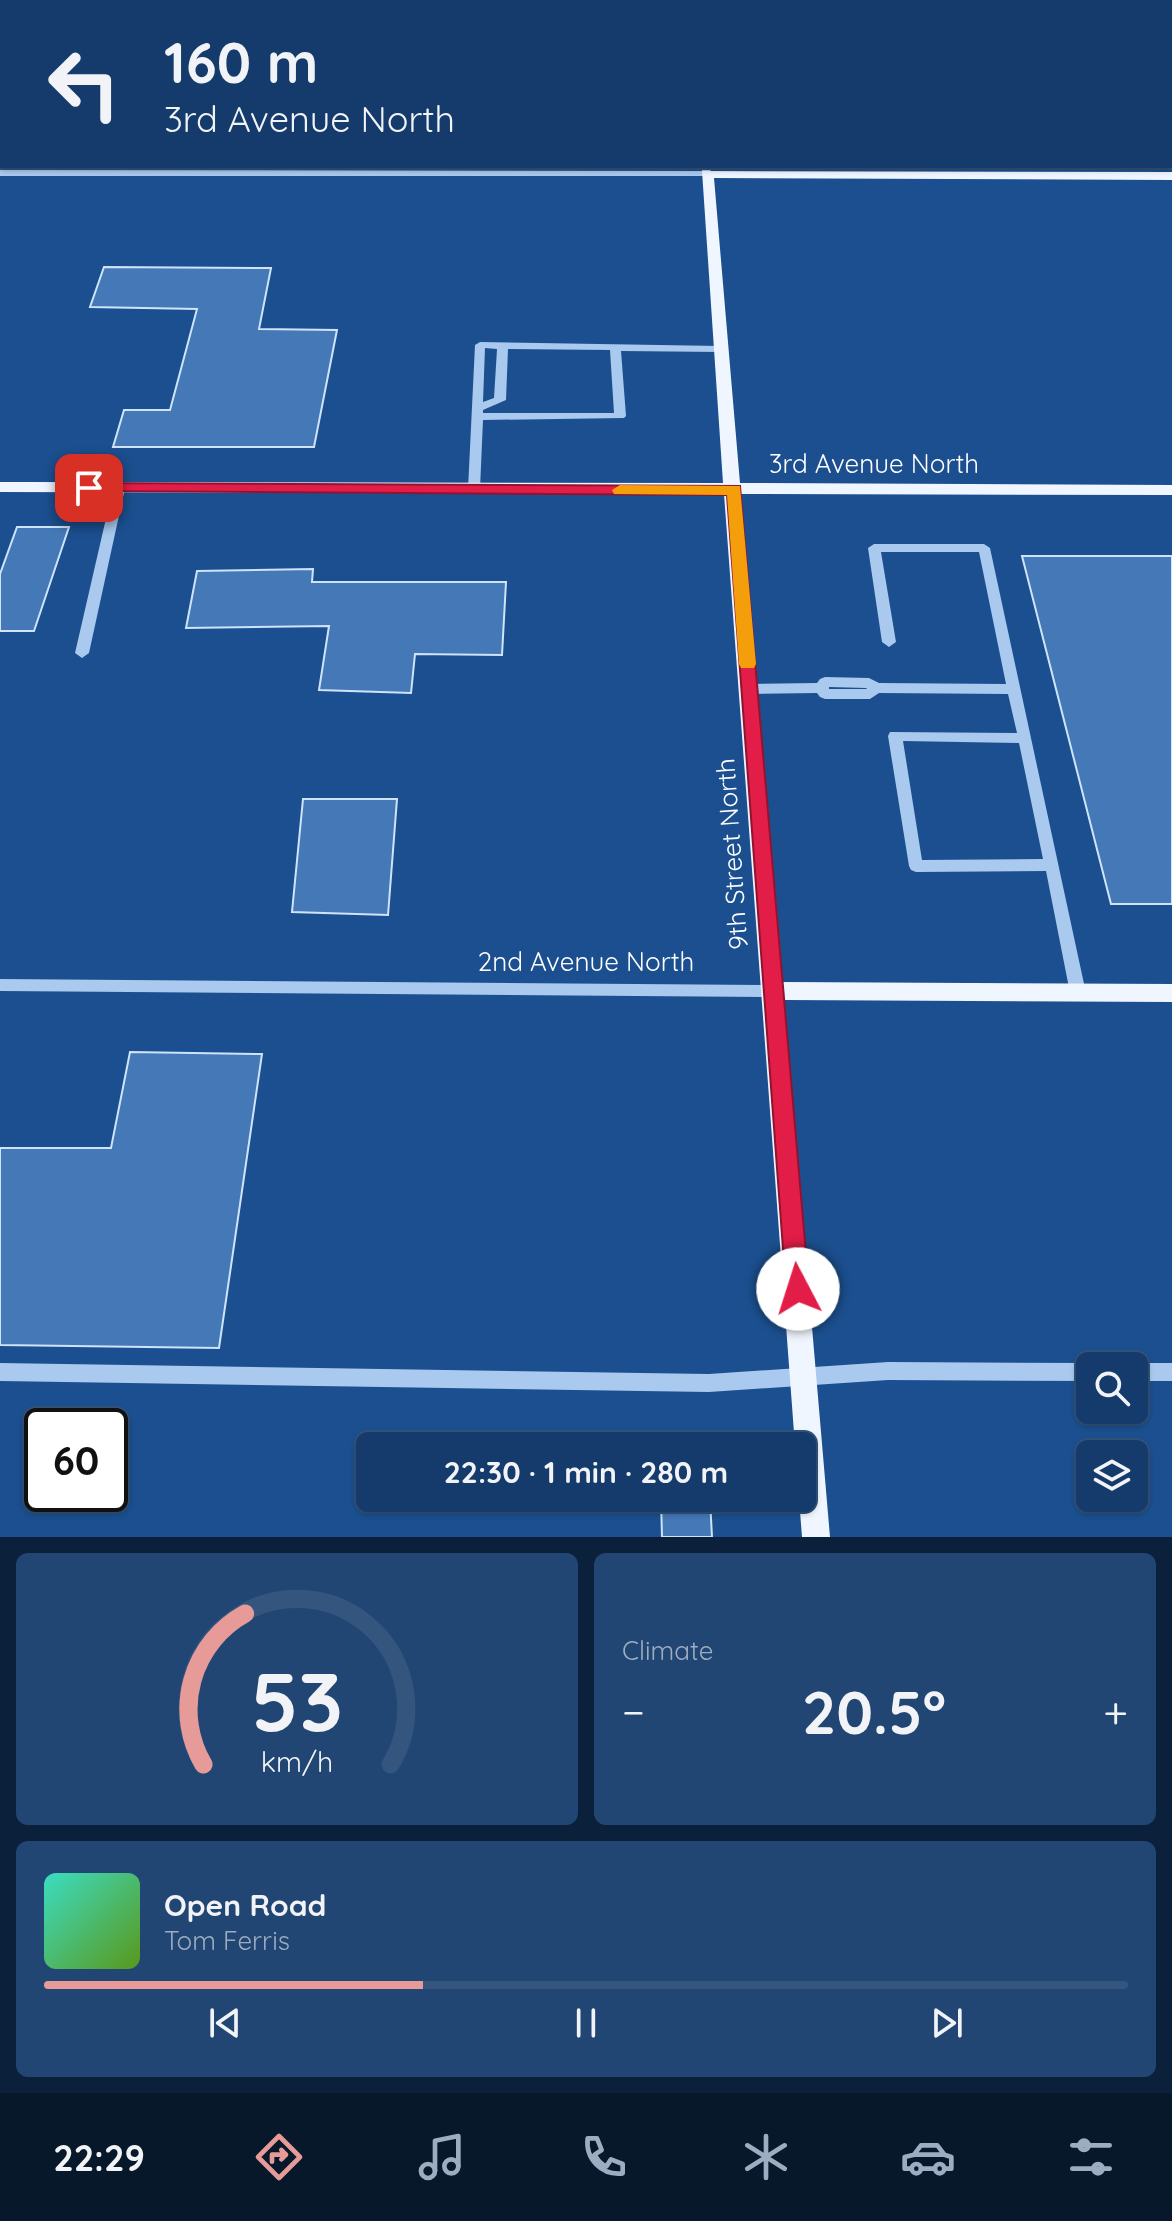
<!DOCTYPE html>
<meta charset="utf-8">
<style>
:root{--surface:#143b6b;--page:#214673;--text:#f1f3f6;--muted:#9dadc1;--line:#33557e;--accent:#e69b98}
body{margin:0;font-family:Quicksand,sans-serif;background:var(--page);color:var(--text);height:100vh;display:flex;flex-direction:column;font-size:30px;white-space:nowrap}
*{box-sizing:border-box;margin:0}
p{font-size:26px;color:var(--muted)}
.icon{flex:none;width:44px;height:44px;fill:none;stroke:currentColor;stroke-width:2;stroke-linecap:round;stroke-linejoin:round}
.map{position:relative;height:1537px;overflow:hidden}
.side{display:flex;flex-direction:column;gap:16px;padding:16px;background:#0b203b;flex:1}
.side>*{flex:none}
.hud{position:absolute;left:0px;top:0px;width:1172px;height:168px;box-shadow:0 2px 6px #0004,0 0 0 2px var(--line);background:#143b6b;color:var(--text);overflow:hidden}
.buttons{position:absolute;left:1076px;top:1352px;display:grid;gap:16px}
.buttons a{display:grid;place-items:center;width:72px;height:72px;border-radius:12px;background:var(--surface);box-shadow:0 2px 6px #0004,0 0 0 2px var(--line);font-size:40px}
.speed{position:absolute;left:24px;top:1408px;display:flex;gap:16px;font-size:40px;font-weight:700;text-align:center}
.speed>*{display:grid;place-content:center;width:104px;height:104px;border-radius:50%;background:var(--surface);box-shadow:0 2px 6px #0004,0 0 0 2px var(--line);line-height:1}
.speed .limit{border:4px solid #111;border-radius:12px;background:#fff;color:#111}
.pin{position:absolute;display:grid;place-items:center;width:68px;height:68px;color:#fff;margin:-34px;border-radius:16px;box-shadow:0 4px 12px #0006}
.me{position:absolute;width:88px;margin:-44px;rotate:355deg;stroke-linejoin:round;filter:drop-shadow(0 0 6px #0008)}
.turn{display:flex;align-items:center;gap:28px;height:168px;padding:0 32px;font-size:36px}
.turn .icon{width:104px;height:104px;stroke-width:2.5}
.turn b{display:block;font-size:56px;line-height:68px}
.big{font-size:60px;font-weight:700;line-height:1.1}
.side .widget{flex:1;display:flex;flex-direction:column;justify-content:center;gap:12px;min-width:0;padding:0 28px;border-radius:12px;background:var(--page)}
.side .dial{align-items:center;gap:0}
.dial svg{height:208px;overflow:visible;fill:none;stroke:var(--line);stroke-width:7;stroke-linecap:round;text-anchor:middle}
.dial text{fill:var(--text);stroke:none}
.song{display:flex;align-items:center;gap:24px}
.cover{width:96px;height:96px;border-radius:12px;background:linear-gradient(135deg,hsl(170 70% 55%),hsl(90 70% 35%))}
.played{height:8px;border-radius:4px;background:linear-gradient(90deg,var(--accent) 35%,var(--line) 35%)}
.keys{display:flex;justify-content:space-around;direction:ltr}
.heat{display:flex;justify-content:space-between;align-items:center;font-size:44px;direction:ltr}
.side .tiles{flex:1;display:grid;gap:16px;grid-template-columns:1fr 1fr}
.widget:last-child{grid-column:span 2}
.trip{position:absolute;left:356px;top:1432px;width:460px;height:80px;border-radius:12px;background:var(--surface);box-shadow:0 2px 6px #0004,0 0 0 2px var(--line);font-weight:700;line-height:80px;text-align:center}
.tab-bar{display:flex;height:128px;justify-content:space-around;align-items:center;background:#08182b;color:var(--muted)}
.tab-bar .icon{width:56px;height:56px}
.tab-bar .selected{color:var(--accent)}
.tab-bar b{font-size:36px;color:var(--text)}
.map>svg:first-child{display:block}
.building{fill:#4478b7;stroke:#cfe3fa;stroke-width:2}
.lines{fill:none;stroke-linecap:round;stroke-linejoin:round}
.minor{fill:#a9c9ee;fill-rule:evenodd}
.major{fill:#f0f6ff;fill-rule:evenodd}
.route{fill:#e11d48;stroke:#92132f;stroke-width:2}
.slow{fill:#f59e0b}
.labels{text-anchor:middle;stroke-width:8;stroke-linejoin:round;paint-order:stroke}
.street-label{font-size:26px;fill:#fff;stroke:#1b4f8f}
</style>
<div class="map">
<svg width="1172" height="1537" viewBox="0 0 1172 1537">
<rect width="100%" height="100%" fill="#1b4f8f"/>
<path class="building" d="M104,267L271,268L259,329L337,330L314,447H113L124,410H170L197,309L90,307Z
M17,527H69L34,631H0V574Z
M1022,556H1172V904H1111Z
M313,569L312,582H506L502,655L415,654L411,693L319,690L329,626L186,628L197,571Z
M303,799H397L388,915L292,912Z
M130,1052L262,1054L219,1348L0,1345V1148H111Z
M661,1499H710L712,1537H662Z"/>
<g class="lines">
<path class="minor" d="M189,0H197L196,2H188Z
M682,0H690V2H682Z
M1018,0H1026V2H1018Z
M1105,0H1113L1114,2H1106Z
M1170,27L1172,28V34L1170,33Z
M1170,79L1172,80V89L1170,88Z
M1170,137H1172V143H1170Z
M701,166H711L710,176H0V170L702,171Z
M480,342L720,346L726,349L720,352L621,351L626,416L624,418L483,420L480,489L474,493L468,489L475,345ZM485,348L497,349L494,398L483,402ZM508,349L610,350L614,413H483V410L506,400Z
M119,484L125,488L89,653L82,658L75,653L113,488Z
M874,544H984L990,548L1086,993L1084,998L1078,999L1072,998L1070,993L1046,871L916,872L911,870L909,866L888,736L890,732L1017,733L1008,694L879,693L870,699H825L820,697L817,693L749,694L742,689L749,684L817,683L820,679L825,677L869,678L879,683L1006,684L979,552H881L896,642L889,647L882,642L868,548ZM829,687L866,688L867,689H829ZM903,741L1019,743L1043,859L922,860Z
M0,979L772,985L778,986L780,991L778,996L772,997L0,991Z
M888,1362L1090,1363L1097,1366H1090V1381L888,1380L709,1392L0,1381V1363L709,1374Z
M1134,1363H1172V1381H1134V1366H1127Z"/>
<path class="major" d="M702,171L1172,172V180L714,178L740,483L1172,485V495L741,494L783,982L1172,984V1002L784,1000L830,1537H802L799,1498H802V1446H795L724,494L0,492V482L723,483Z"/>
</g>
<path class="route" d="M89,483L740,486L809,1289L806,1297L798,1300L790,1297L786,1289L727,495L84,491L82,488Z"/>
<path class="slow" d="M620,485L740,486L756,664L754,668H741L739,664L727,495L614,494L612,490Z"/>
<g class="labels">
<g class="street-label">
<text x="874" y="473">3rd Avenue North</text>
<text transform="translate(732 854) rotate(-94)" y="9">9th Street North</text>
<text x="586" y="971">2nd Avenue North</text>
</g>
</g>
</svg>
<div class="buttons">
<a><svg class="icon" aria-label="search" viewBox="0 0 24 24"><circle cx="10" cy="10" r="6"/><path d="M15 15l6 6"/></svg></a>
<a><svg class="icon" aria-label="layers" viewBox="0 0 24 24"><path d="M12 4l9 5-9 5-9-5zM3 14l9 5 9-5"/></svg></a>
</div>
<div class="speed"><div class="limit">60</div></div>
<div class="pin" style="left:89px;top:488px;background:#d93025"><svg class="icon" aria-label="arrive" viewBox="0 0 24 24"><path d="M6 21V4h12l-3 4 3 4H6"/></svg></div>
<svg class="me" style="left:798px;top:1289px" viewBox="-20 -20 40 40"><circle r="19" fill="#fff"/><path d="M0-13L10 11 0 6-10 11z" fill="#e11d48"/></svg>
<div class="trip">22:30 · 1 min · 280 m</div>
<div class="hud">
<div class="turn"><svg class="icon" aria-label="left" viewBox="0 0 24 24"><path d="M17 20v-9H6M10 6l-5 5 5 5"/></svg><div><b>160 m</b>3rd Avenue North</div></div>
</div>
</div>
<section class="side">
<div class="tiles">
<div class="widget dial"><svg viewBox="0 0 100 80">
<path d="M14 69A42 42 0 1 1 86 69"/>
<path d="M14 69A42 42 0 0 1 30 11" stroke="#e69b98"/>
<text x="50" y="56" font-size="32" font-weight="700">53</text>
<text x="50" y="72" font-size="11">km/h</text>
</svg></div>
<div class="widget"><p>Climate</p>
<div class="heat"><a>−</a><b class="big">20.5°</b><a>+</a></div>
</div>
<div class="widget">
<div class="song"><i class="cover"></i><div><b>Open Road</b><p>Tom Ferris</p></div></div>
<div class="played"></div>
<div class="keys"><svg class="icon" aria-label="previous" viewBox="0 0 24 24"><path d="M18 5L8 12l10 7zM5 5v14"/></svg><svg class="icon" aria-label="pause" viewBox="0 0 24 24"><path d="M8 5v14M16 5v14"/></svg><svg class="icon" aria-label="next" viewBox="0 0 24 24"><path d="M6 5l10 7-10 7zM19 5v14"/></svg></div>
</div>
</div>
</section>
<nav class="tab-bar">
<b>22:29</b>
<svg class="icon selected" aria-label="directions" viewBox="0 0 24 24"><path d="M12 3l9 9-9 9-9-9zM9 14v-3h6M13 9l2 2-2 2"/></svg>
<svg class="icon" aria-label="music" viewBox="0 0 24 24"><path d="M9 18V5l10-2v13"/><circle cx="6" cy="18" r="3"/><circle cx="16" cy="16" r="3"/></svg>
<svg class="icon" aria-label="phone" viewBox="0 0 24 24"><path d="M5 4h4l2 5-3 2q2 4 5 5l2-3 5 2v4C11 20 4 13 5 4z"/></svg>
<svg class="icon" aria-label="climate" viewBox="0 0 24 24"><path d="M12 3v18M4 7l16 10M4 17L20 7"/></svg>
<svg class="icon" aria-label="car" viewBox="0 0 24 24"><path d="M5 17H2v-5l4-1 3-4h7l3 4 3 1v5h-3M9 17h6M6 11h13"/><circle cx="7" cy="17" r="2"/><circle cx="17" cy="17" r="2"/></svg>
<svg class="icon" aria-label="filters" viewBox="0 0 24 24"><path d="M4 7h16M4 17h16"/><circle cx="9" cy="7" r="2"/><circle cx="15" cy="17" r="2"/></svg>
</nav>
